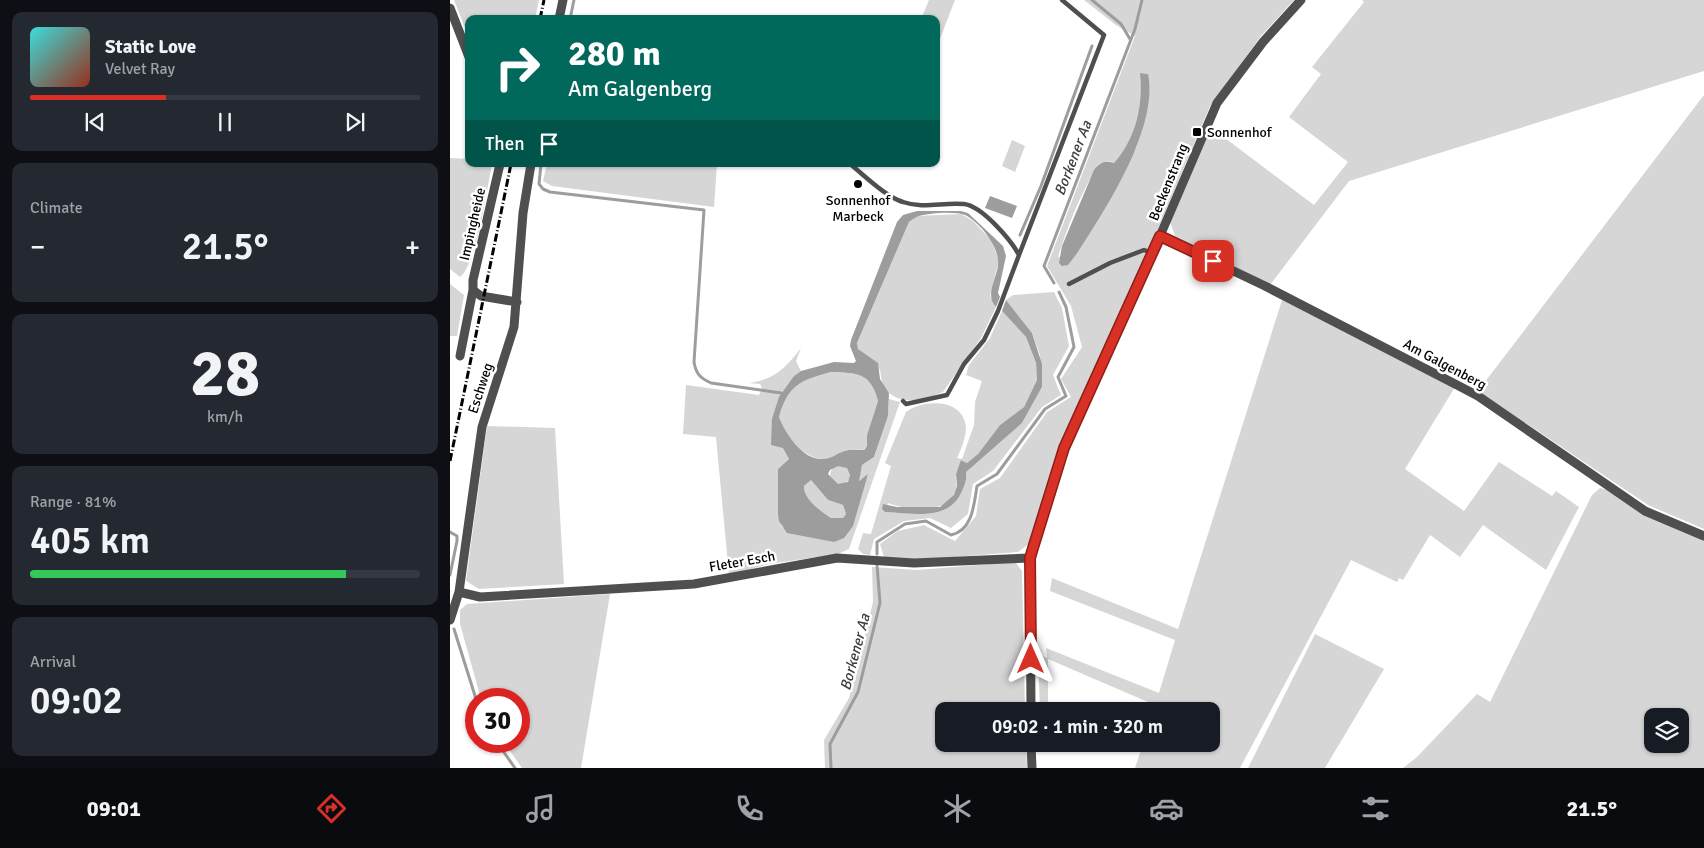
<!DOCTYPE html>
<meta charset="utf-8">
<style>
:root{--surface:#171b24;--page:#242831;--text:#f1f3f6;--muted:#9ea1a6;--line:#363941;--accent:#d93025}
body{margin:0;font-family:Signika,sans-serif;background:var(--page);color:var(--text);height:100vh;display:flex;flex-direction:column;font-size:19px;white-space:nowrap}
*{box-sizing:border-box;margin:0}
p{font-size:16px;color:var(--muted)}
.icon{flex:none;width:28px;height:28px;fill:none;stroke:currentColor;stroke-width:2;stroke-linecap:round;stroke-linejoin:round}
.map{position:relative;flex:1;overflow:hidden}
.side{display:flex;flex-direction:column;gap:12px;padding:12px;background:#0d0f14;width:450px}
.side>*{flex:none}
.banner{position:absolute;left:15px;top:15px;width:475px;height:152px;border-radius:10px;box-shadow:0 1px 4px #0004;background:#00695c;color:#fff;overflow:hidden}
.buttons{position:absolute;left:1194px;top:708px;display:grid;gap:10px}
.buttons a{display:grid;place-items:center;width:45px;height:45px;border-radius:10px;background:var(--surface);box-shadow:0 1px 4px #0004;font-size:25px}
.speed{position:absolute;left:15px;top:688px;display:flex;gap:10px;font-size:25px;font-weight:700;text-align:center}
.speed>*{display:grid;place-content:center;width:65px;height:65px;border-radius:50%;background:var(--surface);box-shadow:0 1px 4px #0004;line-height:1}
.speed .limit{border:8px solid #d22;background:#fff;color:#111}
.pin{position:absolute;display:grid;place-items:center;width:42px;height:42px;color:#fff;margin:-21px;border-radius:10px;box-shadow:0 2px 8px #0006}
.me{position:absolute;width:55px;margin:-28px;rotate:0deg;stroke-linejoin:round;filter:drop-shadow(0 0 4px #0008)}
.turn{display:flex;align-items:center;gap:18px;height:105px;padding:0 20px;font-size:22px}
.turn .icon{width:65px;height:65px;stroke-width:2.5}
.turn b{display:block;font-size:35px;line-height:42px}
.then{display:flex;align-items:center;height:48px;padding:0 20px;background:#0003;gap:10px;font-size:19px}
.big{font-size:38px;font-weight:600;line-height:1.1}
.side .widget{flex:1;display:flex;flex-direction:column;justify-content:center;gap:8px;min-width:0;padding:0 18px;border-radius:10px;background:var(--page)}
.side .dial{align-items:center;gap:0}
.dial b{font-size:65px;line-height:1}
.song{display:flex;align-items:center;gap:15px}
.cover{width:60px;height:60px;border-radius:8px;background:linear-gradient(135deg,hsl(180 70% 55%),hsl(10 70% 35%))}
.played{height:5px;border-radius:2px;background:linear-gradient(90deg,var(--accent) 35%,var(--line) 35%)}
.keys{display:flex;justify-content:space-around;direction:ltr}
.heat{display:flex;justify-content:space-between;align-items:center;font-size:28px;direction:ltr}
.charge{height:8px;border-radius:4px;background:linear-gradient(90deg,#34c759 81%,var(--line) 0)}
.trip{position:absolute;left:485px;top:702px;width:285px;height:50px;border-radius:10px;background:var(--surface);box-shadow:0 1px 4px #0004;font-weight:600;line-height:50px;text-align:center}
.tab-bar{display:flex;height:80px;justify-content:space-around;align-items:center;background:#090b0e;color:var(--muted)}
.tab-bar .icon{width:35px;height:35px}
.tab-bar .active{color:var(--accent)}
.tab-bar b{font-size:22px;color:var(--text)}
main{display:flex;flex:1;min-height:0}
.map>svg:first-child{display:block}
.green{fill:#d6d6d6;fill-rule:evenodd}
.water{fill:#9d9d9d;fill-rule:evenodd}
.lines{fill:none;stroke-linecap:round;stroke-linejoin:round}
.stream{stroke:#9d9d9d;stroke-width:3}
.lane{stroke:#4f4f4f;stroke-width:4.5}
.street{stroke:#4f4f4f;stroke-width:9}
.rail{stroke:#000;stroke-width:3;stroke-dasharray:8 2.5 1 2.5;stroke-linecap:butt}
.route-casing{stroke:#8d1f18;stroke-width:12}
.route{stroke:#d93025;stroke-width:9}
.poi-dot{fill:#000;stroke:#fff;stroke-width:2}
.labels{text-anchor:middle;stroke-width:5;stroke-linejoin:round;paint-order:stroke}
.poi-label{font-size:14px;fill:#000;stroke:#fff;text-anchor:start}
.street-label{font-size:14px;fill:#000;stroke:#fff}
.water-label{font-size:15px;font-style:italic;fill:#3e3e3e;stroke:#fff}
</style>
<main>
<section class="side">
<div class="widget">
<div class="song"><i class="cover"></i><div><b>Static Love</b><p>Velvet Ray</p></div></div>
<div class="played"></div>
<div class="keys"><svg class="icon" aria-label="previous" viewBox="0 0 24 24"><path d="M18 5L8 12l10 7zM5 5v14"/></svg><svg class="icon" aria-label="pause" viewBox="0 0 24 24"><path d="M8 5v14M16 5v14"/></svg><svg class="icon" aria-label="next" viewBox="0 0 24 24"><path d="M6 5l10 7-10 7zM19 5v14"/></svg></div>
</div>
<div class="widget"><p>Climate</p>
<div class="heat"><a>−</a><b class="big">21.5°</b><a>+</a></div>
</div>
<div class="widget dial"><b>28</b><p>km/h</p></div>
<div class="widget"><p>Range · 81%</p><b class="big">405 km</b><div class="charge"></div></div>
<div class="widget"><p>Arrival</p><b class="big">09:02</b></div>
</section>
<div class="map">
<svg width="1254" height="768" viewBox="0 0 1254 768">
<rect width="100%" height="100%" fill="#fff"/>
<path class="green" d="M4,0H89L85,19H19V38Z
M479,0H505L486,49V19H471Z
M634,0H844L811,36L760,106L700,248L611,442L580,543L568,552L466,560L434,557L430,544L448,531L474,525L505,541L526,516L530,489L550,478L597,412L621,397L611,379L632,347L621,306L597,266L685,36L666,25ZM690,73L697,74C703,99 695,125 686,148L628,252L608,257C618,225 631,192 649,164L659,161L664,163C686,138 693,106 690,73Z
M912,0H1254V71L899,181L820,285L725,236L720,222L759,126L864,205L898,162L839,117L871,74L862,67L914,2Z
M1254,95V529L1198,505L1028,391Z
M562,140L575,146L565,172L552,166Z
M0,158L19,159V164H42C37,188 27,264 10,277L0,269Z
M97,164H267L264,207L102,186L93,181Z
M511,214L523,221L541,240L549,260L540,296L546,307L531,338L493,392C475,400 448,407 435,388C430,381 432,372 428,366C423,357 414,356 408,349L407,343L459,222L467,216Z
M0,284L14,295L7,336H0Z
M604,292L612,308L619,346L603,375L611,395L592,407L543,471L523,484L518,514L501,528L480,518L454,521L424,539L420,555L413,554L408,549L413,533L421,534L441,466L435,463L456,412C474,399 514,398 516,428C516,437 511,450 507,458L512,459L524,425L525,402L532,381L516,375L519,365L540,338L552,311L576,337L586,363L587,380L574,407L550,425L528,454L517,463L512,460C510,464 507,470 506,474C505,481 508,486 505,493C495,515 456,510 438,503L435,512C463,513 499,522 512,491C515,484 517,480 516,472L526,461L572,423L592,387L590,355L582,333L556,300L563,295Z
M832,300L1005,387L955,469L1014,511L1049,462L1102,496L1106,491L1129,507L1096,570L1033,525L1010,557L980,535L953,580L949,578L947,582L901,560L790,768H685L693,744H761V711H703L705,705L598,659V711H590L588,654L597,658L596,648L709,693L725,640L600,591L602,578L728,629Z
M351,348L346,361L351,371L344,376L322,419L339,459L328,469V515L332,527L384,542L418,475L408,481L412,465L424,457L438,416L439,399L450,402L399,549L388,554L319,564L279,575L266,437L233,434L236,385L309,395L312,388L310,384L298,383C324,380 336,368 351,348Z
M381,372C406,373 421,372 428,401L417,435V446L413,450C406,450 397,448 390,453C388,454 387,456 384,457C359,467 336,437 329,417C338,385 351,380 381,372Z
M37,426L105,428L114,584L29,589L16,581Z
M380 475a10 10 0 1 1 20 0a10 10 0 1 1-20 0Z
M361,480L378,500L393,505L396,514L393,518H381C372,512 353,499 354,486Z
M1150,488L1158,490L1254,539V768H953L967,757L1027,694L1040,702L1142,495ZM1202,716H1230V744H1202Z
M565,562L572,571L575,711H494V744H576L577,768H375L374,740L399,698L423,602L422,567L467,570Z
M160,594L131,768H72L53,741H69V699H31L10,624V610L17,604Z
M865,634L934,669L875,768H798Z"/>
<path class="water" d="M690,73L698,74C709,128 656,208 628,252L618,265L612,266L609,263L612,246L644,170C650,162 655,160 664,163C686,138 693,106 690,73Z
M540,196L567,206L562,218L535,208Z
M467,211H511L518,213L553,246L556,256L548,293L550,297L546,307C533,294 550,275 548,260C547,244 529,222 515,215C505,211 480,213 469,216C465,217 462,220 459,222L407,343L408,349L428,363L430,379L439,393L438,416L424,457L412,465L409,481L418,474L403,526L394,538L384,542L337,533L329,521L328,515V469L339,459L333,448L321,445L322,419L329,397L344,376L351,371L384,362L404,363L406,361L400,346L401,340L447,222L453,215ZM381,372C406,373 421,372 428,401L417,435V446L414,450C407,450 400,449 394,451C386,454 382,459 372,459C353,460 335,433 329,417C338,385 351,380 381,372ZM388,466L397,468L400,475L398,482L388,484L378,474L380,470ZM361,480L378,500L393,505L396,514L393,518H381C372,512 353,499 354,486Z
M556,300L582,333L592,364V387L572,423L516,472C517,480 515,484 512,491C499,522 463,513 435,512L432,509L433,504L447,507H490L504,495L507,486L506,474L511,460L517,463L528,454L550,425L574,407L587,380L586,363L576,337L552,311Z"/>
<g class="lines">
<path class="stream" d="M642,0L671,24L680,39
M120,19L124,0
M91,164L89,184L93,189L100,192L254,210L244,362C246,374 250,378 261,383L331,393
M570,235L591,186L642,46
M604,283L594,266L685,29L692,0
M0,532L7,536V541L0,575
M427,554V542L455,524L476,521L501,535C523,530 524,504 527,486L547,474L595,409L616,396L608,377L624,347L616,307L609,292
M4,629L26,699
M46,741L65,768
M381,768L380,744L408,692L430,603L427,565"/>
<path class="lane" d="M400,164C414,175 436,197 453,202C473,209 493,202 514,204C532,206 561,240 569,255L654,35L612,0
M619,284L660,263L694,250L702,253
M453,401L456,404L497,395L514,364L534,340L548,311L569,255"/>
<path class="street" d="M0,8L19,57
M109,19L113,0
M710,236L815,286L1009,386L1028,396L1195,511L1254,536
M23,290L31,296L67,302
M10,356L23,290V280L50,164
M9,592L30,597L244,584L387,558L464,563L580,558
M0,620L9,592L32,427L64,327L73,213L81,164
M581,711L580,558L614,448L710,236L767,103L813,42L851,0
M581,744L582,768"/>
<path class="rail" d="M90,19L94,0
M0,461L61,164"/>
</g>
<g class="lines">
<defs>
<path id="route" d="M581,659L580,558L583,548L614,448L710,236L763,261"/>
</defs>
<use href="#route" class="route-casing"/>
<use href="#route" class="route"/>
</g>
<g class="poi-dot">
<rect x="742" y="127" width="10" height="10" rx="2.5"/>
<circle cx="408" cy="184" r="5"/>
</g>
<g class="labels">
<g class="poi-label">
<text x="757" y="137">Sonnenhof</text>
<text x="408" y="205" text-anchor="middle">Sonnenhof<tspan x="408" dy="16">Marbeck</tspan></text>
</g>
<g class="street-label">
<text transform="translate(718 182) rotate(-68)" y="5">Beckenstrang</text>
<text transform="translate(22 224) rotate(-77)" y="5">Impingheide</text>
<text transform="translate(995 364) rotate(28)" y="5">Am Galgenberg</text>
<text transform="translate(30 388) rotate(-72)" y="5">Eschweg</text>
<text transform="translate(292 561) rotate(-10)" y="5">Fleter Esch</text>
</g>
<g class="water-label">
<text transform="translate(623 158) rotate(-69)" y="5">Borkener Aa</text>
<text transform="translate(405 652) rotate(-75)" y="5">Borkener Aa</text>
</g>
</g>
</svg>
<div class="buttons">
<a><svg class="icon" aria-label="layers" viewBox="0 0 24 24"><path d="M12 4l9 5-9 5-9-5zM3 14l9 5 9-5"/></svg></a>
</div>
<div class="speed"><div class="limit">30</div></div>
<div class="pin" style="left:763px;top:261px;background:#d93025"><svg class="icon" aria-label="arrive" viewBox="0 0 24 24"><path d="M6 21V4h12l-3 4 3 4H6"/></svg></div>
<svg class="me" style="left:581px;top:659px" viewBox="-20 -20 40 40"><path d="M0-17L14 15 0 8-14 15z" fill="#d93025" stroke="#fff" stroke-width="4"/></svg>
<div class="trip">09:02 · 1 min · 320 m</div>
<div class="banner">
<div class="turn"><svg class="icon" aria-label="right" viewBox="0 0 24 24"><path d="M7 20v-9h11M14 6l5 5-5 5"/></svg><div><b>280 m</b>Am Galgenberg</div></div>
<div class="then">Then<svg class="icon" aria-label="arrive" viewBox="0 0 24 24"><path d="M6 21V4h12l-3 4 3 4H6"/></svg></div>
</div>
</div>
</main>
<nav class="tab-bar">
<b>09:01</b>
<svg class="icon active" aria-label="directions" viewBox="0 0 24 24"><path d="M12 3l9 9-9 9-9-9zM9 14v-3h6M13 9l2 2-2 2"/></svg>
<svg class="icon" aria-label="music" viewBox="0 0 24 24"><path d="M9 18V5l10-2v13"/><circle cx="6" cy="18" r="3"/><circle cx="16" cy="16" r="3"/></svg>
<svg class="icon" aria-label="phone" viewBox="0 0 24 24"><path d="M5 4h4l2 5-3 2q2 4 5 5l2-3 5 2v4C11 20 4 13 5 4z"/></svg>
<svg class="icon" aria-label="climate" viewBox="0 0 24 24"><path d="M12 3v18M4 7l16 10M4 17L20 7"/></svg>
<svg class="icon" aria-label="car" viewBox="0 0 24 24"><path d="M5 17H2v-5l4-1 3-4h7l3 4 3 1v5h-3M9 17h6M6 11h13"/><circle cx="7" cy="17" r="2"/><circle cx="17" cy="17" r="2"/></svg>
<svg class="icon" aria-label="filters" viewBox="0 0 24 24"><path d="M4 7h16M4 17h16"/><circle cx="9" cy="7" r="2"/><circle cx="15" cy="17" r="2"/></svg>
<b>21.5°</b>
</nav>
